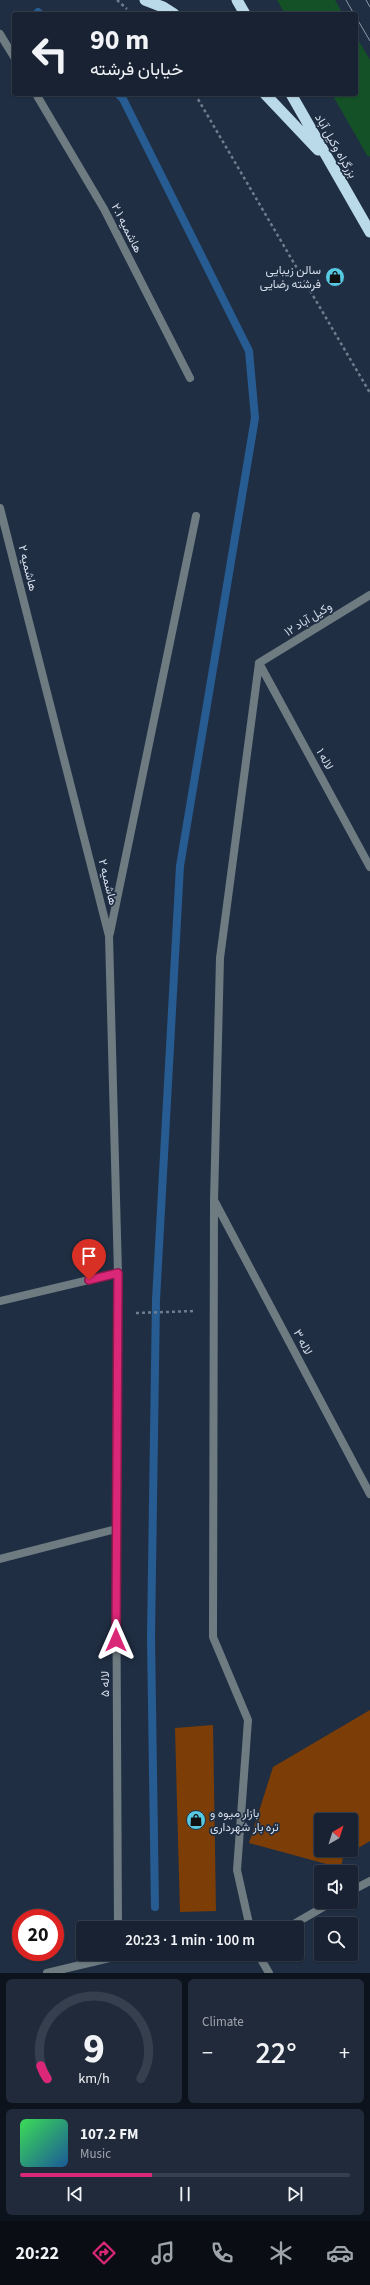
<!DOCTYPE html>
<meta charset="utf-8">
<style>
:root{--surface:#182232;--page:#212a3a;--text:#f1f3f6;--muted:#9fa4ac;--line:#363f4d;--accent:#db2777}
body{margin:0;font-family:"Source Sans 3",Vazirmatn,sans-serif;background:var(--page);color:var(--text);height:100vh;display:flex;flex-direction:column;font-size:15px;white-space:nowrap}
*{box-sizing:border-box;margin:0}
p{font-size:13px;color:var(--muted)}
.icon{flex:none;width:22px;height:22px;fill:none;stroke:currentColor;stroke-width:2;stroke-linecap:round;stroke-linejoin:round}
.map{position:relative;height:1973px;overflow:hidden}
.details{display:flex;flex-direction:column;gap:6px;padding:6px;background:#0d131c;flex:1}
.details>*{flex:none}
.banner{position:absolute;left:12px;top:12px;width:346px;height:84px;border-radius:4px;box-shadow:0 1px 3px #0004,0 0 0 1px var(--line);background:#182232;color:var(--text);overflow:hidden}
.needle{width:26px;rotate:39deg}
.tools{position:absolute;left:314px;top:1813px;display:grid;gap:8px}
.tools a{display:grid;place-items:center;width:44px;height:44px;border-radius:4px;background:var(--surface);box-shadow:0 1px 3px #0004,0 0 0 1px var(--line);font-size:20px}
.speed{position:absolute;left:12px;top:1909px;display:flex;gap:8px;font-size:20px;font-weight:700;text-align:center}
.speed>*{display:grid;place-content:center;width:52px;height:52px;border-radius:50%;background:var(--surface);box-shadow:0 1px 3px #0004,0 0 0 1px var(--line);line-height:1}
.speed .limit{border:6px solid #d22;background:#fff;color:#111}
.pin{position:absolute;display:grid;place-items:center;width:34px;height:34px;color:#fff;margin:-41px -17px;border-radius:50% 50% 50% 0;rotate:-45deg;box-shadow:0 0 4px #0007}
.pin .icon{rotate:45deg}
.me{position:absolute;width:44px;margin:-22px;rotate:0deg;stroke-linejoin:round;filter:drop-shadow(0 0 3px #0008)}
.turn{display:flex;align-items:center;gap:14px;height:84px;padding:0 12px;font-size:18px}
.turn .icon{width:52px;height:52px;stroke-width:2.5}
.turn b{display:block;font-size:28px;line-height:34px}
.big{font-size:30px;font-weight:600;line-height:1.1}
.details .widget{flex:1;display:flex;flex-direction:column;justify-content:center;gap:6px;min-width:0;padding:0 14px;border-radius:6px;background:var(--page)}
.details .dial{align-items:center;gap:0}
.dial svg{height:104px;overflow:visible;fill:none;stroke:var(--line);stroke-width:7;stroke-linecap:round;text-anchor:middle}
.dial text{fill:var(--text);stroke:none}
.song{display:flex;align-items:center;gap:12px}
.cover{width:48px;height:48px;border-radius:6px;background:linear-gradient(135deg,hsl(130 70% 55%),hsl(210 70% 35%))}
.played{height:4px;border-radius:2px;background:linear-gradient(90deg,var(--accent) 40%,var(--line) 40%)}
.keys{display:flex;justify-content:space-around;direction:ltr}
.heat{display:flex;justify-content:space-between;align-items:center;font-size:22px;direction:ltr}
.details .tiles{flex:1;display:grid;gap:6px;grid-template-columns:1fr 1fr}
.widget:last-child{grid-column:span 2}
.trip{position:absolute;left:76px;top:1921px;width:228px;height:40px;border-radius:4px;background:var(--surface);box-shadow:0 1px 3px #0004,0 0 0 1px var(--line);font-weight:600;line-height:40px;text-align:center}
.menu{display:flex;height:64px;justify-content:space-around;align-items:center;background:#0a0e14;color:var(--muted)}
.menu .icon{width:28px;height:28px}
.menu .active{color:var(--accent)}
.menu b{font-size:18px;color:var(--text)}
.map>svg:first-child{display:block}
.green{fill:#145127}
.lines{fill:none;stroke-linecap:round;stroke-linejoin:round}
.stream{stroke:#275c93;stroke-width:8}
.building{fill:#7c3e06;fill-rule:evenodd}
.path{stroke:#707c8e;stroke-width:2.5;stroke-dasharray:3 3;stroke-linecap:butt}
.service{stroke:#6e7c82;stroke-width:8}
.minor{stroke:#6e7c82;stroke-width:8}
.tertiary{stroke:#6e7c82;stroke-width:8}
.trunk{stroke:#badae9;stroke-width:11}
.tram{stroke:#8d98a9;stroke-width:1}
.route-casing{stroke:#8e194d;stroke-width:10}
.route{stroke:#db2777;stroke-width:7}
.labels{text-anchor:middle;stroke-width:3.5;stroke-linejoin:round;paint-order:stroke}
.street-label{font-size:12px;fill:#d2dbe9;stroke:#202e43}
.poi-label{font-size:12px;fill:#d2dbe9;stroke:#202e43;text-anchor:end}
</style>
<div class="map">
<svg width="370" height="1973" viewBox="0 0 370 1973">
<rect width="100%" height="100%" fill="#202e43"/>
<path class="green" d="M277,0H335L343,14H285Z
M356,36L370,60V156L368,157L332,94H356Z"/>
<g class="lines">
<path class="stream" d="M38,12L40,14
M118,94L123,99L249,351L255,418L180,866L156,1300L151,1637L155,1907"/>
</g>
<path class="building" d="M370,1710V1841L343,1857L341,1868L249,1843L273,1767ZM321,1820H351V1850H321Z
M213,1725L216,1911L180,1912L175,1728Z"/>
<g class="lines">
<path class="path" d="M117,0L127,9
M195,94L370,393
M136,1313L195,1311"/>
<path class="service" d="M0,1559L116,1529
M118,1928L116,1529L118,1273"/>
<path class="minor" d="M0,34L14,57
M36,94L104,209L190,378
M0,508L109,936L118,1273
M259,663L370,867
M259,663L370,595
M110,933L196,516
M215,1202L370,1494
M351,1891L370,1881
M250,1928L237,1870L248,1720L213,1637L214,1201L220,958L259,663
M287,1928L332,1902
M258,1954L269,1973
M47,1973L118,1956L148,1954"/>
<path class="tertiary" d="M0,1301L118,1273"/>
<path class="trunk" d="M145,0L163,7L174,14
M237,0L245,14
M265,94L318,150
M291,94L370,232"/>
<path class="tram" d="M346,0L354,14
M366,0L370,7
M356,17L370,41"/>
</g>
<g class="lines">
<defs>
<path id="route" d="M89,1280L118,1273L116,1640"/>
</defs>
<use href="#route" class="route-casing"/>
<use href="#route" class="route"/>
</g>
<defs>
<symbol id="shop-disc" viewBox="-11 -11 22 22"><circle r="9.5" fill="#57c9e2" stroke="#202e43"/><path d="M-5-2.5h2.3a2.7 3.5 0 0 1 5.4 0H5L5.5 6h-11ZM-1.5-2.5h3a1.5 2.3 0 0 0-3 0Z" fill="#111"/></symbol>
</defs>
<g fill-rule="evenodd">
<use href="#shop-disc" x="324" y="266" width="22" height="22"/>
<use href="#shop-disc" x="185" y="1809" width="22" height="22"/>
</g>
<g class="labels">
<g class="street-label">
<text transform="translate(336 146) rotate(60)" y="4">بزرگراه وکیل آباد</text>
<text transform="translate(127 228) rotate(63)" y="4">هاشمیه ۲.۱</text>
<text transform="translate(28 568) rotate(76)" y="4">هاشمیه ۲</text>
<text transform="translate(308 619) rotate(-32)" y="4">۱۲ وکیل آباد</text>
<text transform="translate(325 759) rotate(61)" y="4">لاله ۱</text>
<text transform="translate(108 882) rotate(76)" y="4">هاشمیه ۲</text>
<text transform="translate(303 1342) rotate(62)" y="4">لاله ۳</text>
<text transform="translate(105 1684) rotate(-90)" y="4">لاله ۵</text>
</g>
<g class="poi-label">
<text x="321" y="274">سالن زیبایی<tspan x="321" dy="14">فرشته رضایی</tspan></text>
<text x="210" y="1817" text-anchor="start">بازار میوه و<tspan x="210" dy="14">تره بار شهرداری</tspan></text>
</g>
</g>
</svg>
<div class="tools">
<a><svg class="needle" viewBox="-14 -14 28 28"><path d="M0-13l5 13h-10z" fill="#e53935"/><path d="M0 13l5-13h-10z" fill="#9fa4ac"/></svg></a>
<a><svg class="icon" aria-label="sound" viewBox="0 0 24 24"><path d="M4 9h4l5-4v14l-5-4H4zM17 9q2 3 0 6"/></svg></a>
<a><svg class="icon" aria-label="search" viewBox="0 0 24 24"><circle cx="10" cy="10" r="6"/><path d="M15 15l6 6"/></svg></a>
</div>
<div class="speed"><div class="limit">20</div></div>
<div class="pin" style="left:89px;top:1280px;background:#d93025"><svg class="icon" aria-label="arrive" viewBox="0 0 24 24"><path d="M6 21V4h12l-3 4 3 4H6"/></svg></div>
<svg class="me" style="left:116px;top:1640px" viewBox="-20 -20 40 40"><path d="M0-17L14 15 0 8-14 15z" fill="#db2777" stroke="#fff" stroke-width="4"/></svg>
<div class="trip">20:23 · 1 min · 100 m</div>
<div class="banner">
<div class="turn"><svg class="icon" aria-label="left" viewBox="0 0 24 24"><path d="M17 20v-9H6M10 6l-5 5 5 5"/></svg><div><b>90 m</b>خیابان فرشته</div></div>
</div>
</div>
<section class="details">
<div class="tiles">
<div class="widget dial"><svg viewBox="0 0 100 80">
<path d="M14 69A42 42 0 1 1 86 69"/>
<path d="M14 69A42 42 0 0 1 9 59" stroke="#db2777"/>
<text x="50" y="56" font-size="32" font-weight="700">9</text>
<text x="50" y="72" font-size="11">km/h</text>
</svg></div>
<div class="widget"><p>Climate</p>
<div class="heat"><a>−</a><b class="big">22°</b><a>+</a></div>
</div>
<div class="widget">
<div class="song"><i class="cover"></i><div><b>107.2 FM</b><p>Music</p></div></div>
<div class="played"></div>
<div class="keys"><svg class="icon" aria-label="previous" viewBox="0 0 24 24"><path d="M18 5L8 12l10 7zM5 5v14"/></svg><svg class="icon" aria-label="pause" viewBox="0 0 24 24"><path d="M8 5v14M16 5v14"/></svg><svg class="icon" aria-label="next" viewBox="0 0 24 24"><path d="M6 5l10 7-10 7zM19 5v14"/></svg></div>
</div>
</div>
</section>
<nav class="menu">
<b>20:22</b>
<svg class="icon active" aria-label="directions" viewBox="0 0 24 24"><path d="M12 3l9 9-9 9-9-9zM9 14v-3h6M13 9l2 2-2 2"/></svg>
<svg class="icon" aria-label="music" viewBox="0 0 24 24"><path d="M9 18V5l10-2v13"/><circle cx="6" cy="18" r="3"/><circle cx="16" cy="16" r="3"/></svg>
<svg class="icon" aria-label="phone" viewBox="0 0 24 24"><path d="M5 4h4l2 5-3 2q2 4 5 5l2-3 5 2v4C11 20 4 13 5 4z"/></svg>
<svg class="icon" aria-label="climate" viewBox="0 0 24 24"><path d="M12 3v18M4 7l16 10M4 17L20 7"/></svg>
<svg class="icon" aria-label="car" viewBox="0 0 24 24"><path d="M5 17H2v-5l4-1 3-4h7l3 4 3 1v5h-3M9 17h6M6 11h13"/><circle cx="7" cy="17" r="2"/><circle cx="17" cy="17" r="2"/></svg>
</nav>
